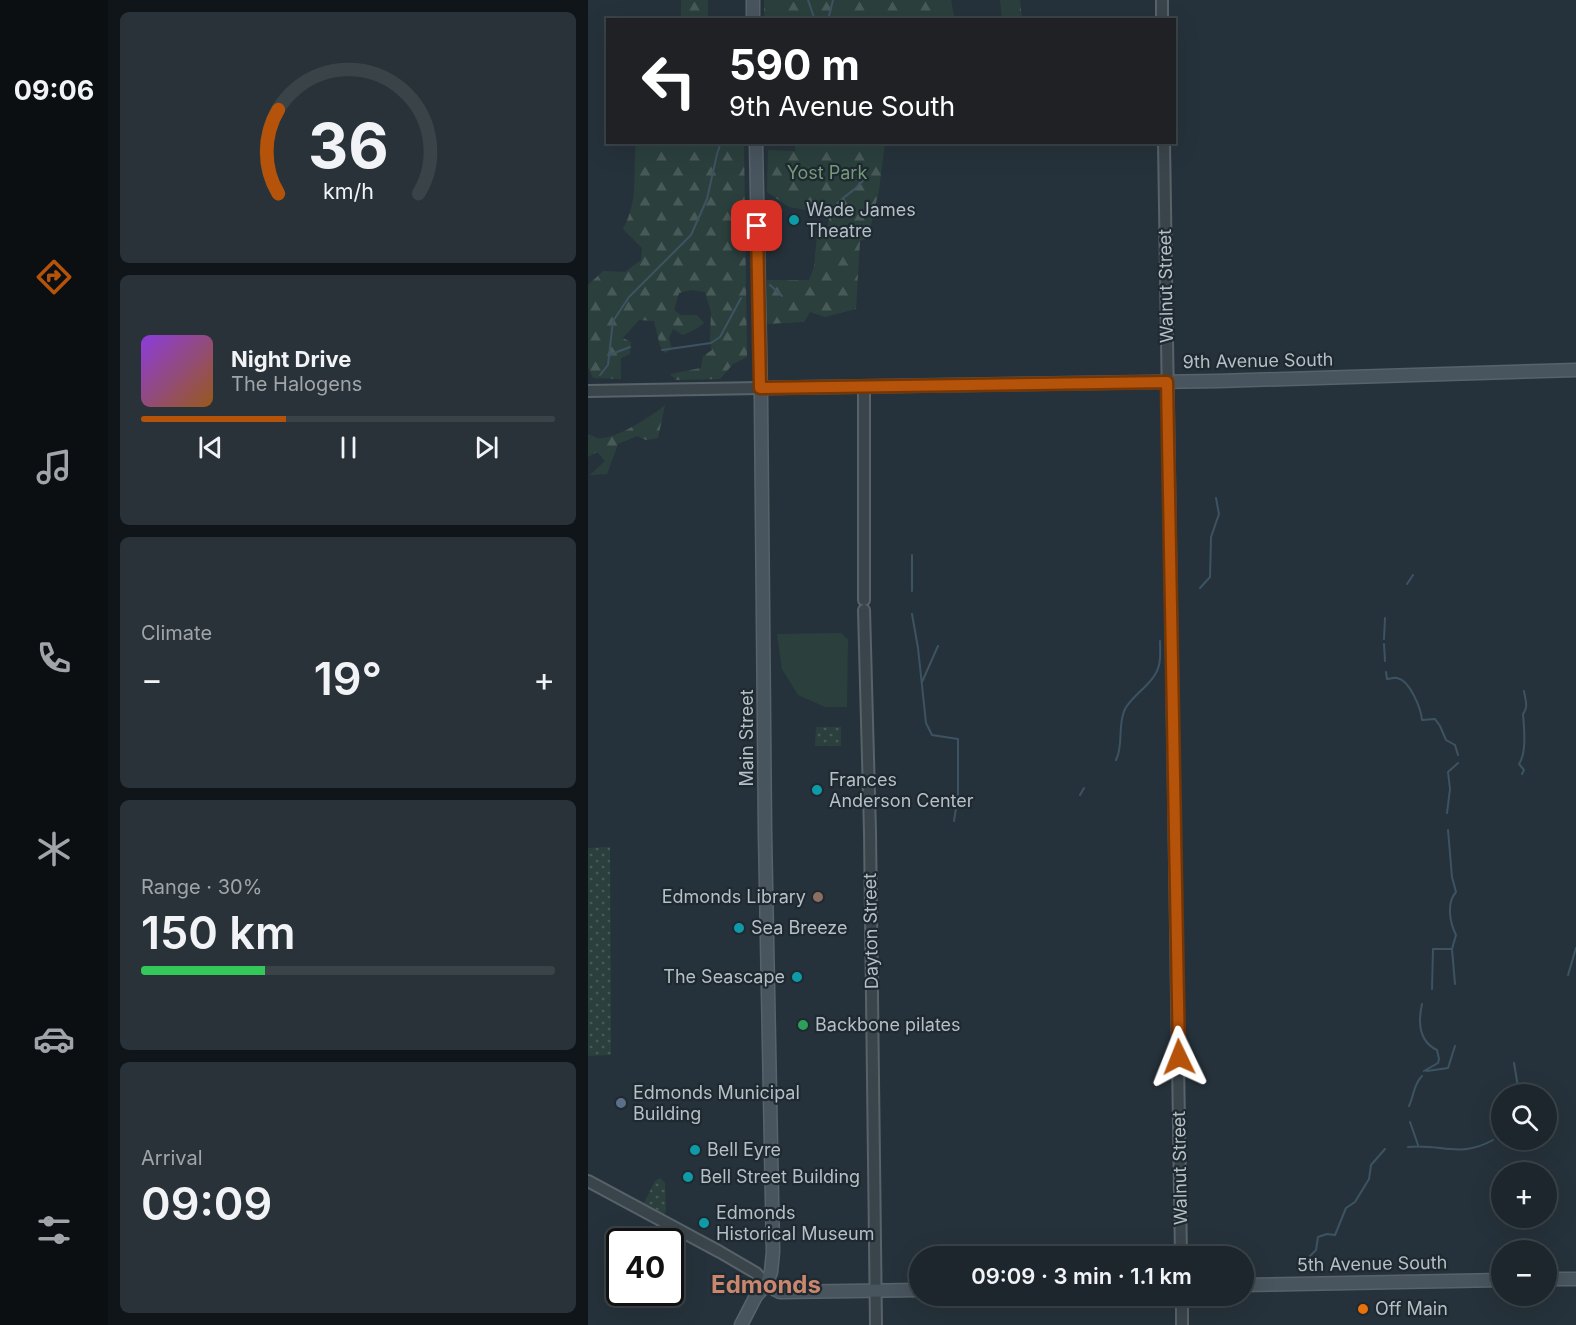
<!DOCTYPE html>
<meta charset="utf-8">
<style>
:root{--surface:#1c262c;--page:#293238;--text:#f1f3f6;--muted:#a0a5a9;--line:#3a4348;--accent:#b45309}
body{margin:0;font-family:Inter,sans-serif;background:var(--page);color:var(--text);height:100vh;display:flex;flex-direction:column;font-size:22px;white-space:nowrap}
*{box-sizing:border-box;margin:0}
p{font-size:20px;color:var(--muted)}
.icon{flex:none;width:33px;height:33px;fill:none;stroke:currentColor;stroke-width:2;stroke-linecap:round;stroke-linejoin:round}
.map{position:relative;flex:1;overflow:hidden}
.details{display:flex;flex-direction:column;gap:12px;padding:12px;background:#0f1518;width:480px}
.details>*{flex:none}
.guide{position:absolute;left:18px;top:18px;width:570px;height:126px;border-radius:0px;box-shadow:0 6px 24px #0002,0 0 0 2px var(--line);background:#202124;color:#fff;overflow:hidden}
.tools{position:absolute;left:903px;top:1084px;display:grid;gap:12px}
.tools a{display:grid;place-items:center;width:66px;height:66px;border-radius:50%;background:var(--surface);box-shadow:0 6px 24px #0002,0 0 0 2px var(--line);font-size:30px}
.speed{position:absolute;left:18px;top:1228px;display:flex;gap:12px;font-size:30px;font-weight:700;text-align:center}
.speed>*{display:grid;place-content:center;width:78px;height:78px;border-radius:50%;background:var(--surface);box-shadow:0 6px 24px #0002,0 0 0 2px var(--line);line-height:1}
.speed .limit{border:3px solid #111;border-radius:9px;background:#fff;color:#111}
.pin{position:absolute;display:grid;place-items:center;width:51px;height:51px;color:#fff;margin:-26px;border-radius:12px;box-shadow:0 3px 9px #0006}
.me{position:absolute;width:66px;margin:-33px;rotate:358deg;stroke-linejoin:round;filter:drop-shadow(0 0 4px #0008)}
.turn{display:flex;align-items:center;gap:21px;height:126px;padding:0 24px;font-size:27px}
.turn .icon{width:78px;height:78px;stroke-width:2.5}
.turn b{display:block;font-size:42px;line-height:51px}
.big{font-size:45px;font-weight:600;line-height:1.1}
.details .tile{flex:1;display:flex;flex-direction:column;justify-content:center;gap:9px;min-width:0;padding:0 21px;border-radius:9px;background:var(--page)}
.details .dial{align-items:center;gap:0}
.dial svg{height:156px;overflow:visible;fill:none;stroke:var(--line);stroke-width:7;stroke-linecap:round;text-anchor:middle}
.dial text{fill:var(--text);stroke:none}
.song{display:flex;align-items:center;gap:18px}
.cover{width:72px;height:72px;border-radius:9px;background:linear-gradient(135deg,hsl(270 70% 55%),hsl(30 70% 35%))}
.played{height:6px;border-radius:3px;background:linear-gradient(90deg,var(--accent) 35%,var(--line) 35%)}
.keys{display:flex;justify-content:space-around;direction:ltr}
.heat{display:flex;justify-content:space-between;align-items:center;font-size:33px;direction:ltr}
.charge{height:9px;border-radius:4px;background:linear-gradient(90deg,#34c759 30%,var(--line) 0)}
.trip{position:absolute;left:321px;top:1246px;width:345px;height:60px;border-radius:30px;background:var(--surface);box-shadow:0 6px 24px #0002,0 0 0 2px var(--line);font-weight:600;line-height:60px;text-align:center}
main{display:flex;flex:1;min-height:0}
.tabs{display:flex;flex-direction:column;width:108px;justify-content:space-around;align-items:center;background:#0b0f12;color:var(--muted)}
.tabs .icon{width:42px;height:42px}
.tabs .current{color:var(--accent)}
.tabs b{font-size:27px;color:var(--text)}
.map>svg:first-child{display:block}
.grass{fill:url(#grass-dots)}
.forest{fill:url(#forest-firs)}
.garden{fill:#2b403d}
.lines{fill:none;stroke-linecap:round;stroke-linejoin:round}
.stream{stroke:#3d5362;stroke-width:2}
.tertiary-casing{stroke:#586269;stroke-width:14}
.secondary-casing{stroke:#586269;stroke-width:15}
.tertiary{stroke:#3a444b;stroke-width:10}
.secondary{stroke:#48545e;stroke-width:12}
.route-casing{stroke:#753606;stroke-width:15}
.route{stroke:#b45309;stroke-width:10}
.culture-dot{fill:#0f9aa8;stroke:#1f2930;stroke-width:2}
.education-dot{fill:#8d6e63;stroke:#1f2930;stroke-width:2}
.leisure-dot{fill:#2e9e5b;stroke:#1f2930;stroke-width:2}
.service-dot{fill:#5c6f8a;stroke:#1f2930;stroke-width:2}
.food-dot{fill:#e8710a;stroke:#1f2930;stroke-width:2}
.labels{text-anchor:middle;stroke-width:4.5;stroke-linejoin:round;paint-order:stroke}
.park-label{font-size:18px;fill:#769a79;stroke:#1f2930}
.poi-label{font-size:18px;fill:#b5bfc7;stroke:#1f2930;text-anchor:start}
.street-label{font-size:18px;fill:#b5bfc7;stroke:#1f2930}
.district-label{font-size:24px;font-weight:bold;fill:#ca876d;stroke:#1f2930}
</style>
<main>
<nav class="tabs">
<b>09:06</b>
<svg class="icon current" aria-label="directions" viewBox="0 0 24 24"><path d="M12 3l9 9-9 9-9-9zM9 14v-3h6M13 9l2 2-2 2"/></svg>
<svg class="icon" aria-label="music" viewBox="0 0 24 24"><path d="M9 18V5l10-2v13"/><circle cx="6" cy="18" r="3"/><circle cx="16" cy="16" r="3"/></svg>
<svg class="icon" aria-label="phone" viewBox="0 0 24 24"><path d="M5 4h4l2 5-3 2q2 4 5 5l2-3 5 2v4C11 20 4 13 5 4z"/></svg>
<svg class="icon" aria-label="climate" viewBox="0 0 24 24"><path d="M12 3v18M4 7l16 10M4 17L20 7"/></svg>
<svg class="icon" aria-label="car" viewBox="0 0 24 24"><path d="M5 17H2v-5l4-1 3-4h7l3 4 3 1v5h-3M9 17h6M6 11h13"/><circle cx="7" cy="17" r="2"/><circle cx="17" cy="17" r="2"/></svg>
<svg class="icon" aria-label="filters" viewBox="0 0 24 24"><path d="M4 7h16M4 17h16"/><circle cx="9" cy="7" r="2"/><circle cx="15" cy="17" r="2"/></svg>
</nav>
<section class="details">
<div class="tile dial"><svg viewBox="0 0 100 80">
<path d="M14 69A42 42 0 1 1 86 69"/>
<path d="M14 69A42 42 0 0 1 14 26" stroke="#b45309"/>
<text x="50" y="56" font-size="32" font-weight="700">36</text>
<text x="50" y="72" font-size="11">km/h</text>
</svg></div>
<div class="tile">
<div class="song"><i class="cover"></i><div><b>Night Drive</b><p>The Halogens</p></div></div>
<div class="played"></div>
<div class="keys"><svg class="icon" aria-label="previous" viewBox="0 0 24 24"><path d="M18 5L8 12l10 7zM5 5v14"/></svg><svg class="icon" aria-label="pause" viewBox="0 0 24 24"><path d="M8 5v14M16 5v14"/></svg><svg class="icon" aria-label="next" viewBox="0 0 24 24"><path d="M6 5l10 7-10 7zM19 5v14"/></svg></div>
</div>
<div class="tile"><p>Climate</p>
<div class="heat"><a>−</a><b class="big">19°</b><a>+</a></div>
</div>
<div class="tile"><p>Range · 30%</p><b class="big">150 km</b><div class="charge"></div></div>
<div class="tile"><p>Arrival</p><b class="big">09:09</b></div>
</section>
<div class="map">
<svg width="988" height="1325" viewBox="0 0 988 1325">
<defs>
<pattern id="grass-dots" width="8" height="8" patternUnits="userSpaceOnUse" patternTransform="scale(1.5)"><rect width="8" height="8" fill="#2b403d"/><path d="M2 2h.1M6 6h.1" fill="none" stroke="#485a58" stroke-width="1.8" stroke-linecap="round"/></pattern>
<pattern id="forest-firs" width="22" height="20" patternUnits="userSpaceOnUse" patternTransform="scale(1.5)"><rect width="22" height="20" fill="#2b403d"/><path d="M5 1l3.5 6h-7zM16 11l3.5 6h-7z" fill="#485a58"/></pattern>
</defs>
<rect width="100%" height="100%" fill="#26323b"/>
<path class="grass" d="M228,727H253V746H227Z
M22,847L23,1055L0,1056V848Z
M72,1178L77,1183L78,1211L76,1214L56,1203L67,1181Z"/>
<path class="forest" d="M93,0H120V19H93Z
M176,0H363L366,16L364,20L176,19Z
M412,0H432L434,19H414Z
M48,143H156L159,357L145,364L132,379L88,380L82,374L113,368L115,356L124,350L122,340L123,312L117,292L103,290L91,293L86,310L93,315H109L116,323L108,329L95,335L85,329L81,338L84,349L77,353L72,346L66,321L51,320L35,338L43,342L42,354L33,358V379L5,378L0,367V285L15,271L37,272L53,260L54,248L35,229C52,197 44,176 48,143Z
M207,143H297L291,190L280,238L272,241L268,309L237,317L222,312L216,322L179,324V280H221L226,267L229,235L239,229L241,219L237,213L201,207L179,192L180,150L207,151Z
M77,405L70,438L58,440L49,436L30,444L19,474L2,475L17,461L9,452L0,457V434C3,435 6,437 9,438C26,441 64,416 77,405Z"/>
<path class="garden" d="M253,633L260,640L259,707H237L210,695L194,669L189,634Z"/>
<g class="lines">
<path class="stream" d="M220,0L227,20
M240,20L245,0
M245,209C254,195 270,191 278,176
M182,285L194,296
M74,350L123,343L132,337L153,298
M21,355L42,347
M12,375L20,365L25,321L41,297L103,235L119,199L129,154L133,142
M324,555V591
M819,584L825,575
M612,588L622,577L623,537L631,514L628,498
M324,614L330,648L338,723L344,735L370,739V796L366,821
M796,639L797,618
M796,644L797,661
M798,672L799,679C803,679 806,677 809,678C822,680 833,709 834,720L847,719L852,726L858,740L867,745L870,755
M334,682L350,646
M528,760C536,745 529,725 537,709C546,693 567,683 571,665C573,658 572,648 572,641
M934,774L936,770L931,764C939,752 936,728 935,714C941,707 937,699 936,691
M492,795L496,788
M859,813L862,789L860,772L870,763
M860,830L864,877L868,892C858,903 862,923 868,935L864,949L867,984
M980,975L988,948
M844,989L845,949H864
M834,1004C830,1022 830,1041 849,1050L851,1059L850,1063L836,1071
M926,1063L930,1087L928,1095
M839,1071L860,1068L867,1046
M821,1106C826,1096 825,1085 834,1076
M822,1122L830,1145
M820,1147C853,1143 871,1159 905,1140
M722,1269V1256L728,1250L730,1237L739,1234L747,1235L758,1208L767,1202L781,1179L783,1165L797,1149"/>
<defs>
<path id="tertiary" d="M574,0V20
M576,142L593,1257
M276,386V600
M0,391L172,388
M276,610L282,832L288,1325
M0,1181L132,1252L168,1273L178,1285
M594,1296V1325"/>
<path id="secondary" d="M165,0V20
M172,388L630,381L988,370
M958,1279H988
M178,1285L192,1292L332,1290
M656,1285L914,1280
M153,1325L168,1296L178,1285L183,1272L185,1252L177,833L173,399L168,142"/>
</defs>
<use href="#tertiary" class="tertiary-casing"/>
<use href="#secondary" class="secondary-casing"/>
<use href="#tertiary" class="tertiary"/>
<use href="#secondary" class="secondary"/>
</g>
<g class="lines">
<defs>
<path id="route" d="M169,226L172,388L579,382L591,1057"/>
</defs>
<use href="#route" class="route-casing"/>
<use href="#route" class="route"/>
</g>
<g class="culture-dot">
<circle cx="206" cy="220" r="6"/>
<circle cx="229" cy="790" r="6"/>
<circle cx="151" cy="928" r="6"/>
<circle cx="209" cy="977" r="6"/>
<circle cx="107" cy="1150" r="6"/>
<circle cx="100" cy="1177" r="6"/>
<circle cx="116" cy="1223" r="6"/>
</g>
<circle class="education-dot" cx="230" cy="897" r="6"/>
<circle class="leisure-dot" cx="215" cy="1025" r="6"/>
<circle class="service-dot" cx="33" cy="1103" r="6"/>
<circle class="food-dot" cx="775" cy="1309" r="6"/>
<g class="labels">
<g class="park-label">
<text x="239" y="179">Yost Park</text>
</g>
<g class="poi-label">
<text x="218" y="216">Wade James<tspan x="218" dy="21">Theatre</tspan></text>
<text x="241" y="786">Frances<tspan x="241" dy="21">Anderson Center</tspan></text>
<text x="218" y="903" text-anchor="end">Edmonds Library</text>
<text x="163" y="934">Sea Breeze</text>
<text x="197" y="983" text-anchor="end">The Seascape</text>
<text x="227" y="1031">Backbone pilates</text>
<text x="45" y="1099">Edmonds Municipal<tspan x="45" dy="21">Building</tspan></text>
<text x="119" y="1156">Bell Eyre</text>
<text x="112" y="1183">Bell Street Building</text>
<text x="128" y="1219">Edmonds<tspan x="128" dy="21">Historical Museum</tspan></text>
<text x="787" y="1315">Off Main</text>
</g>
<g class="street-label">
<text transform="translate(578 286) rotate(-91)" y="6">Walnut Street</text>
<text transform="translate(670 361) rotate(-1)" y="6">9th Avenue South</text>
<text transform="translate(159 738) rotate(-90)" y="6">Main Street</text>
<text transform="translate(283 931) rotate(-91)" y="6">Dayton Street</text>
<text transform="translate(592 1168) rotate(-91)" y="6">Walnut Street</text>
<text transform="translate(784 1264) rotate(-1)" y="6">5th Avenue South</text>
</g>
<g class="district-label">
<text x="178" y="1293">Edmonds</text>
</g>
</g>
</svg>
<div class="tools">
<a><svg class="icon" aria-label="search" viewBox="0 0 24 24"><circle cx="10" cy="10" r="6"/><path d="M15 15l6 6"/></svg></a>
<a>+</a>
<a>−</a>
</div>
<div class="speed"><div class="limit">40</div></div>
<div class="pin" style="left:169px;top:226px;background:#d93025"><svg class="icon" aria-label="arrive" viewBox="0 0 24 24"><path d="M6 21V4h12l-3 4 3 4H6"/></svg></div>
<svg class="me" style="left:591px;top:1057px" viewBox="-20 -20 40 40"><path d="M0-17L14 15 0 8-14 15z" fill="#b45309" stroke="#fff" stroke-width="4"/></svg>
<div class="trip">09:09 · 3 min · 1.1 km</div>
<div class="guide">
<div class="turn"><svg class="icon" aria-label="left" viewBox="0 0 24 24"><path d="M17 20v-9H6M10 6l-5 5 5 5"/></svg><div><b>590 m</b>9th Avenue South</div></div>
</div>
</div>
</main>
